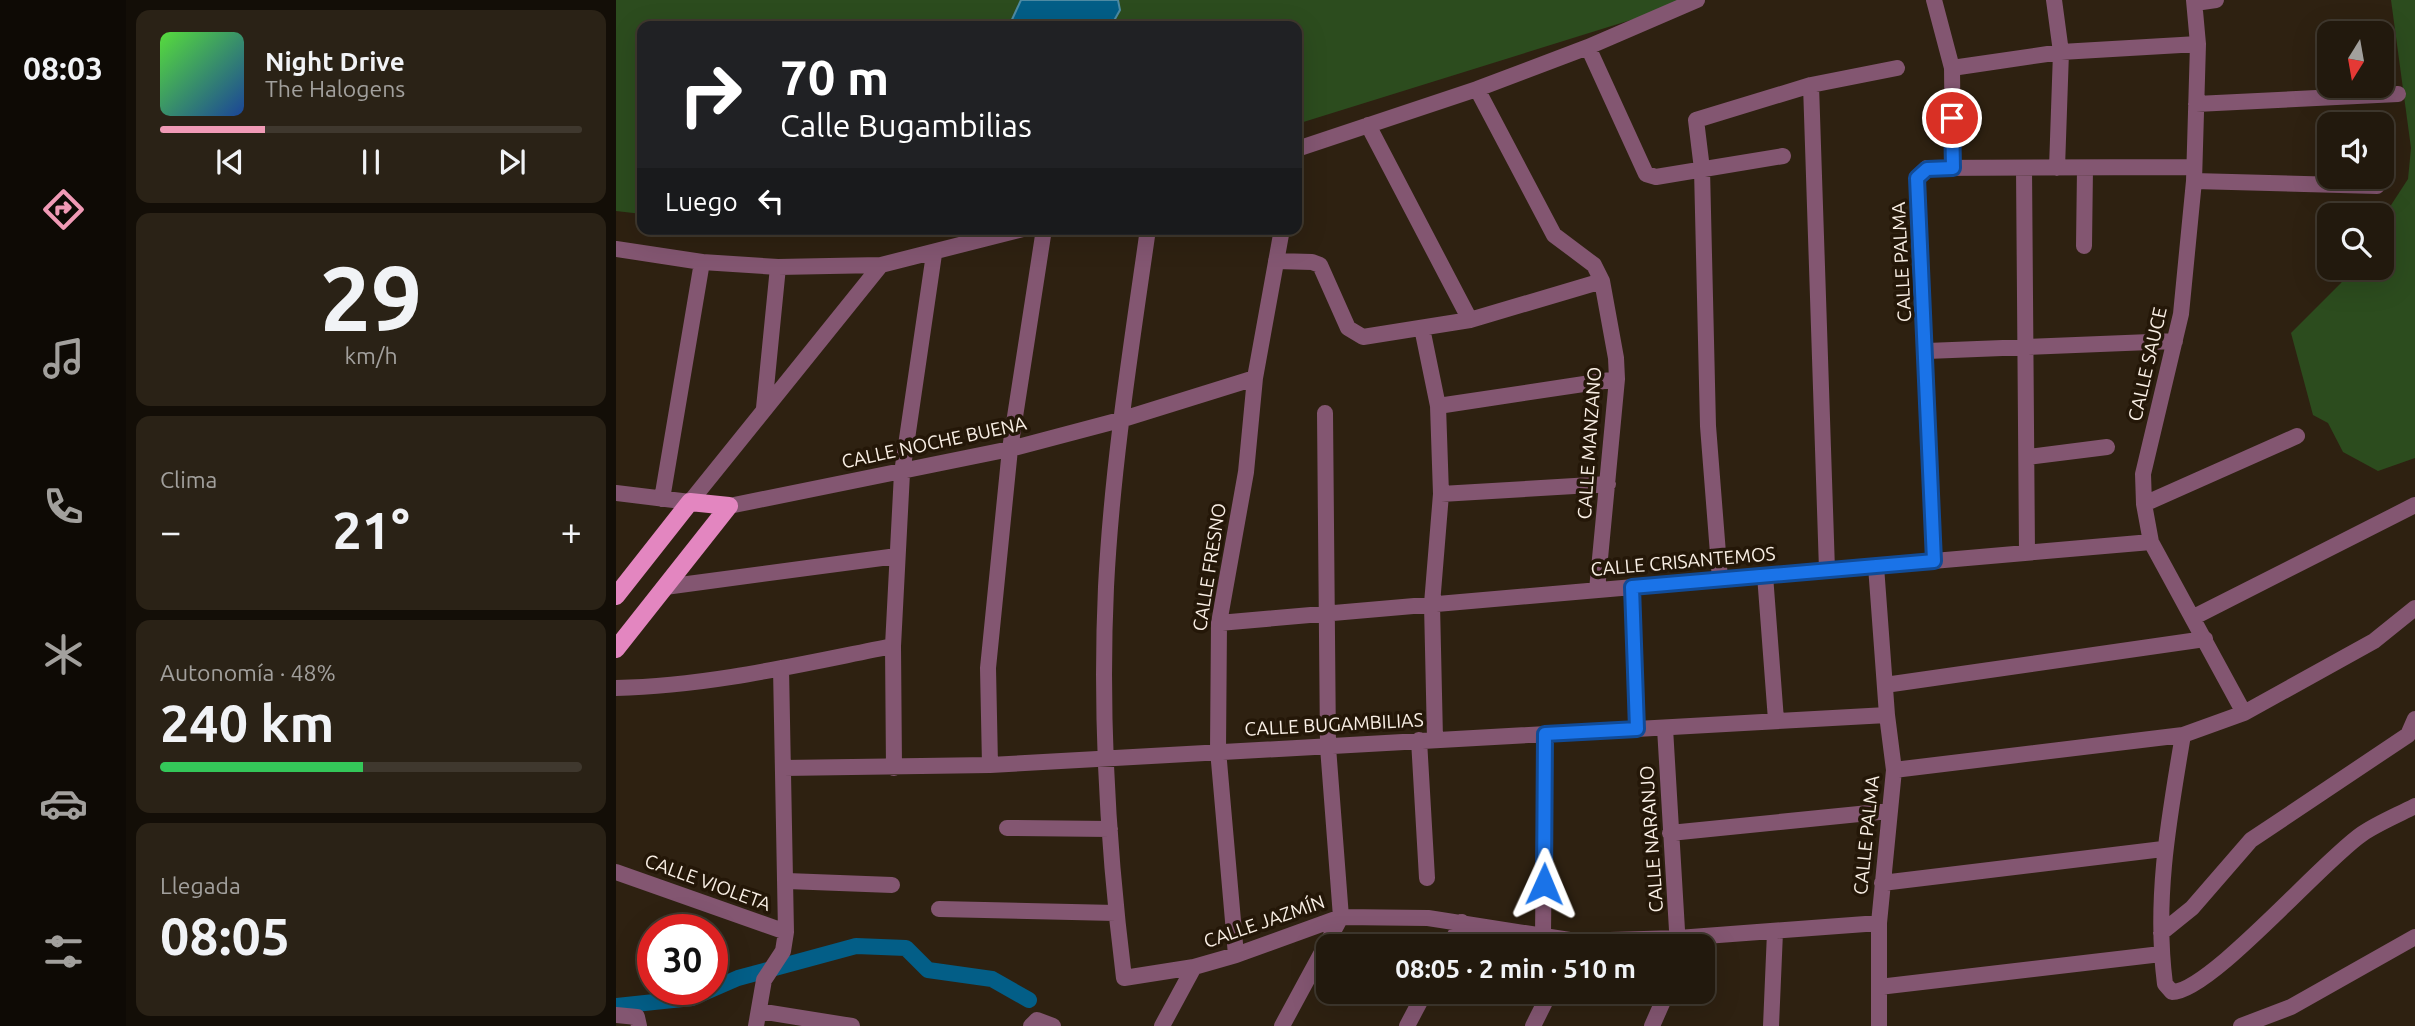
<!DOCTYPE html>
<html lang="es">
<meta charset="utf-8">
<style>
:root{--surface:#22190d;--page:#2a2216;--text:#f1f3f6;--muted:#a2a09d;--line:#3f382e;--accent:#f09ab6}
body{margin:0;font-family:Ubuntu,sans-serif;background:var(--page);color:var(--text);height:100vh;display:flex;flex-direction:column;font-size:26px;white-space:nowrap}
*{box-sizing:border-box;margin:0}
p{font-size:23px;color:var(--muted)}
.icon{flex:none;width:38px;height:38px;fill:none;stroke:currentColor;stroke-width:2;stroke-linecap:round;stroke-linejoin:round}
.map{position:relative;flex:1;overflow:hidden}
.side{display:flex;flex-direction:column;gap:10px;padding:10px;background:#130e07;width:490px}
.side>*{flex:none}
.hud{position:absolute;left:21px;top:21px;width:665px;height:214px;border-radius:14px;box-shadow:0 7px 28px #0002,0 0 0 2px var(--line);background:#202124;color:#fff;overflow:hidden}
.needle{width:46px;rotate:191deg}
.tools{position:absolute;left:1701px;top:21px;display:grid;gap:14px}
.tools a{display:grid;place-items:center;width:77px;height:77px;border-radius:14px;background:var(--surface);box-shadow:0 7px 28px #0002,0 0 0 2px var(--line);font-size:35px}
.speed{position:absolute;left:21px;top:914px;display:flex;gap:14px;font-size:35px;font-weight:700;text-align:center}
.speed>*{display:grid;place-content:center;width:91px;height:91px;border-radius:50%;background:var(--surface);box-shadow:0 7px 28px #0002,0 0 0 2px var(--line);line-height:1}
.speed .limit{border:10px solid #d22;background:#fff;color:#111}
.pin{position:absolute;display:grid;place-items:center;width:60px;height:60px;color:#fff;margin:-30px;border:4px solid #fff;border-radius:50%;box-shadow:0 2px 7px #0007}
.me{position:absolute;width:77px;margin:-38px;rotate:1deg;stroke-linejoin:round;filter:drop-shadow(0 0 5px #0008)}
.turn{display:flex;align-items:center;gap:24px;height:147px;padding:0 28px;font-size:32px}
.turn .icon{width:91px;height:91px;stroke-width:2.5}
.turn b{display:block;font-size:49px;line-height:60px}
.then{display:flex;align-items:center;height:66px;padding:0 28px;background:#0003;gap:14px;font-size:26px}
.big{font-size:52px;font-weight:700;line-height:1.1}
.side .widget{flex:1;display:flex;flex-direction:column;justify-content:center;gap:10px;min-width:0;padding:0 24px;border-radius:14px;background:var(--page)}
.side .dial{align-items:center;gap:0}
.dial b{font-size:91px;line-height:1}
.song{display:flex;align-items:center;gap:21px}
.cover{width:84px;height:84px;border-radius:10px;background:linear-gradient(135deg,hsl(110 70% 55%),hsl(220 70% 35%))}
.played{height:7px;border-radius:4px;background:linear-gradient(90deg,var(--accent) 25%,var(--line) 25%)}
.keys{display:flex;justify-content:space-around;direction:ltr}
.heat{display:flex;justify-content:space-between;align-items:center;font-size:38px;direction:ltr}
.charge{height:10px;border-radius:5px;background:linear-gradient(90deg,#34c759 48%,var(--line) 0)}
.trip{position:absolute;left:700px;top:934px;width:399px;height:70px;border-radius:14px;background:var(--surface);box-shadow:0 7px 28px #0002,0 0 0 2px var(--line);font-weight:700;line-height:70px;text-align:center}
main{display:flex;flex:1;min-height:0}
.tab-bar{display:flex;flex-direction:column;width:126px;justify-content:space-around;align-items:center;background:#0e0a05;color:var(--muted)}
.tab-bar .icon{width:49px;height:49px}
.tab-bar .selected{color:var(--accent)}
.tab-bar b{font-size:32px;color:var(--text)}
.map>svg:first-child{display:block}
.green{fill:#2c4c1e}
.water{fill:#035e87;stroke:#4d8aa3;stroke-width:2}
.lines{fill:none;stroke-linecap:round;stroke-linejoin:round}
.canal{stroke:#035e87;stroke-width:16}
.minor{stroke:#835671;stroke-width:16}
.major{stroke:#e386c0;stroke-width:18}
.route-casing{stroke:#114b97;stroke-width:18}
.route{stroke:#1a73e8;stroke-width:12}
.labels{text-anchor:middle;stroke-width:7;stroke-linejoin:round;paint-order:stroke}
.street-label{font-size:19px;fill:#f9efe5;stroke:#241708}
</style>
<main>
<nav class="tab-bar">
<b>08:03</b>
<svg class="icon selected" aria-label="directions" viewBox="0 0 24 24"><path d="M12 3l9 9-9 9-9-9zM9 14v-3h6M13 9l2 2-2 2"/></svg>
<svg class="icon" aria-label="music" viewBox="0 0 24 24"><path d="M9 18V5l10-2v13"/><circle cx="6" cy="18" r="3"/><circle cx="16" cy="16" r="3"/></svg>
<svg class="icon" aria-label="phone" viewBox="0 0 24 24"><path d="M5 4h4l2 5-3 2q2 4 5 5l2-3 5 2v4C11 20 4 13 5 4z"/></svg>
<svg class="icon" aria-label="climate" viewBox="0 0 24 24"><path d="M12 3v18M4 7l16 10M4 17L20 7"/></svg>
<svg class="icon" aria-label="car" viewBox="0 0 24 24"><path d="M5 17H2v-5l4-1 3-4h7l3 4 3 1v5h-3M9 17h6M6 11h13"/><circle cx="7" cy="17" r="2"/><circle cx="17" cy="17" r="2"/></svg>
<svg class="icon" aria-label="filters" viewBox="0 0 24 24"><path d="M4 7h16M4 17h16"/><circle cx="9" cy="7" r="2"/><circle cx="15" cy="17" r="2"/></svg>
</nav>
<section class="side">
<div class="widget">
<div class="song"><i class="cover"></i><div><b>Night Drive</b><p>The Halogens</p></div></div>
<div class="played"></div>
<div class="keys"><svg class="icon" aria-label="previous" viewBox="0 0 24 24"><path d="M18 5L8 12l10 7zM5 5v14"/></svg><svg class="icon" aria-label="pause" viewBox="0 0 24 24"><path d="M8 5v14M16 5v14"/></svg><svg class="icon" aria-label="next" viewBox="0 0 24 24"><path d="M6 5l10 7-10 7zM19 5v14"/></svg></div>
</div>
<div class="widget dial"><b>29</b><p>km/h</p></div>
<div class="widget"><p>Clima</p>
<div class="heat"><a>−</a><b class="big">21°</b><a>+</a></div>
</div>
<div class="widget"><p>Autonomía · 48%</p><b class="big">240 km</b><div class="charge"></div></div>
<div class="widget"><p>Llegada</p><b class="big">08:05</b></div>
</section>
<div class="map">
<svg width="1799" height="1026" viewBox="0 0 1799 1026">
<rect width="100%" height="100%" fill="#2e2111"/>
<path class="green" d="M0,0H1079L681,124V26H26V214L0,211Z
M1775,0H1799V458L1762,471L1727,452L1712,423L1697,415L1675,333L1725,283L1735,268H1766V219L1792,179L1795,148Z"/>
<path class="water" d="M405,0H502L504,10L495,26H393Z"/>
<g class="lines">
<path class="canal" d="M0,1006L76,998L122,978L240,946L290,948L312,970L376,979L413,1000"/>
<path class="minor" d="M1318,0L1336,68L1337,168
M1438,0L1445,52L1441,168
M1578,0L1582,44L1578,181L1565,314L1527,474L1528,504L1535,542L1628,713
M1579,3L1600,0
M972,47L1030,174L1040,177L1167,156
M1336,68L1445,52L1582,44
M1195,85L1211,570
M861,89L938,235L978,265L986,281L1000,358L1001,379L981,590
M1580,104L1782,94
M752,125L854,320
M681,149L861,89L972,47L1081,0
M1408,168L1411,553
M1578,181L1761,186
M532,229C515,348 496,467 490,587C484,717 492,849 508,978L578,967L620,955L725,917L812,918L960,941L1062,938L1263,923
M1468,246L1469,168
M0,249L86,262L162,267L265,265L407,229
M660,261L696,262L704,265L732,328L747,337L854,320L986,281
M806,328L822,406L825,494L816,604L819,739
M1311,351L1559,341
M822,406L1001,379
M148,408L162,267
M1412,457L1491,447
M0,493L74,502L265,265
M825,494L992,484
M46,499L86,262
M1528,504L1681,436
M113,506L394,449L504,420L639,378
M1318,561L1301,178L1311,168L1578,167
M1260,566L1271,715L1278,770L1263,923V1026
M1149,575L1160,720
M1104,579L1092,426L1086,169L1080,120L1195,85L1281,68
M49,587L281,556
M1016,587L1021,729
M1578,617L1799,505
M603,623L1535,542
M1269,685L1589,639
M0,688C94,686 185,664 277,646
M1049,728L1062,947
M1567,735C1553,818 1538,899 1549,984L1556,992C1594,992 1706,861 1746,834C1762,823 1782,815 1799,806
M803,740L811,878
M374,765L372,668L394,449L428,229
M167,768L374,765L1271,715
M278,768L277,646L286,473L318,254
M1278,770L1567,735L1628,713L1758,641L1799,608
M391,828L494,829
M1054,833L1273,811
M0,872L170,932
M171,881L276,885
M1266,883L1547,849
M323,909L500,913
M1545,933L1576,908L1635,840L1792,735L1799,719
M927,935L929,734
M833,947L846,922
M620,955L602,750L603,623L630,472L639,378L666,229
M1263,987L1545,954
M143,1011L236,1026
M0,1015L21,1017L23,1026
M140,1026L148,980L167,951L170,932L165,668
M415,1026L421,1020L437,1026
M546,1026L578,967
M666,1026L725,917L712,747L709,413
M791,1026L809,992
M917,1026L934,992
M1036,1026L1051,992
M1155,1026L1159,932
M1625,1026L1675,1007L1799,937"/>
<path class="major" d="M0,596L74,502L113,506
M0,649L113,506"/>
</g>
<g class="lines">
<defs>
<path id="route" d="M928,884L929,734L1021,729L1016,587L1318,561L1301,178L1311,169L1337,168L1336,118"/>
</defs>
<use href="#route" class="route-casing"/>
<use href="#route" class="route"/>
</g>
<g class="labels">
<g class="street-label">
<text transform="translate(1285 262) rotate(-93)" y="7">CALLE PALMA</text>
<text transform="translate(1531 364) rotate(-77)" y="7">CALLE SAUCE</text>
<text transform="translate(318 442) rotate(-12)" y="7">CALLE NOCHE BUENA</text>
<text transform="translate(973 443) rotate(-86)" y="7">CALLE MANZANO</text>
<text transform="translate(1067 561) rotate(-5)" y="7">CALLE CRISANTEMOS</text>
<text transform="translate(593 567) rotate(-81)" y="7">CALLE FRESNO</text>
<text transform="translate(718 724) rotate(-3)" y="7">CALLE BUGAMBILIAS</text>
<text transform="translate(1250 835) rotate(-84)" y="7">CALLE PALMA</text>
<text transform="translate(1035 839) rotate(-94)" y="7">CALLE NARANJO</text>
<text transform="translate(92 882) rotate(20)" y="7">CALLE VIOLETA</text>
<text transform="translate(648 921) rotate(-19)" y="7">CALLE JAZMÍN</text>
</g>
</g>
</svg>
<div class="tools">
<a><svg class="needle" viewBox="-14 -14 28 28"><path d="M0-13l5 13h-10z" fill="#e53935"/><path d="M0 13l5-13h-10z" fill="#a2a09d"/></svg></a>
<a><svg class="icon" aria-label="sound" viewBox="0 0 24 24"><path d="M4 9h4l5-4v14l-5-4H4zM17 9q2 3 0 6"/></svg></a>
<a><svg class="icon" aria-label="search" viewBox="0 0 24 24"><circle cx="10" cy="10" r="6"/><path d="M15 15l6 6"/></svg></a>
</div>
<div class="speed"><div class="limit">30</div></div>
<div class="pin" style="left:1336px;top:118px;background:#d93025"><svg class="icon" aria-label="arrive" viewBox="0 0 24 24"><path d="M6 21V4h12l-3 4 3 4H6"/></svg></div>
<svg class="me" style="left:928px;top:884px" viewBox="-20 -20 40 40"><path d="M0-17L14 15 0 8-14 15z" fill="#1a73e8" stroke="#fff" stroke-width="4"/></svg>
<div class="trip">08:05 · 2 min · 510 m</div>
<div class="hud">
<div class="turn"><svg class="icon" aria-label="right" viewBox="0 0 24 24"><path d="M7 20v-9h11M14 6l5 5-5 5"/></svg><div><b>70 m</b>Calle Bugambilias</div></div>
<div class="then">Luego<svg class="icon" aria-label="left" viewBox="0 0 24 24"><path d="M17 20v-9H6M10 6l-5 5 5 5"/></svg></div>
</div>
</div>
</main>
